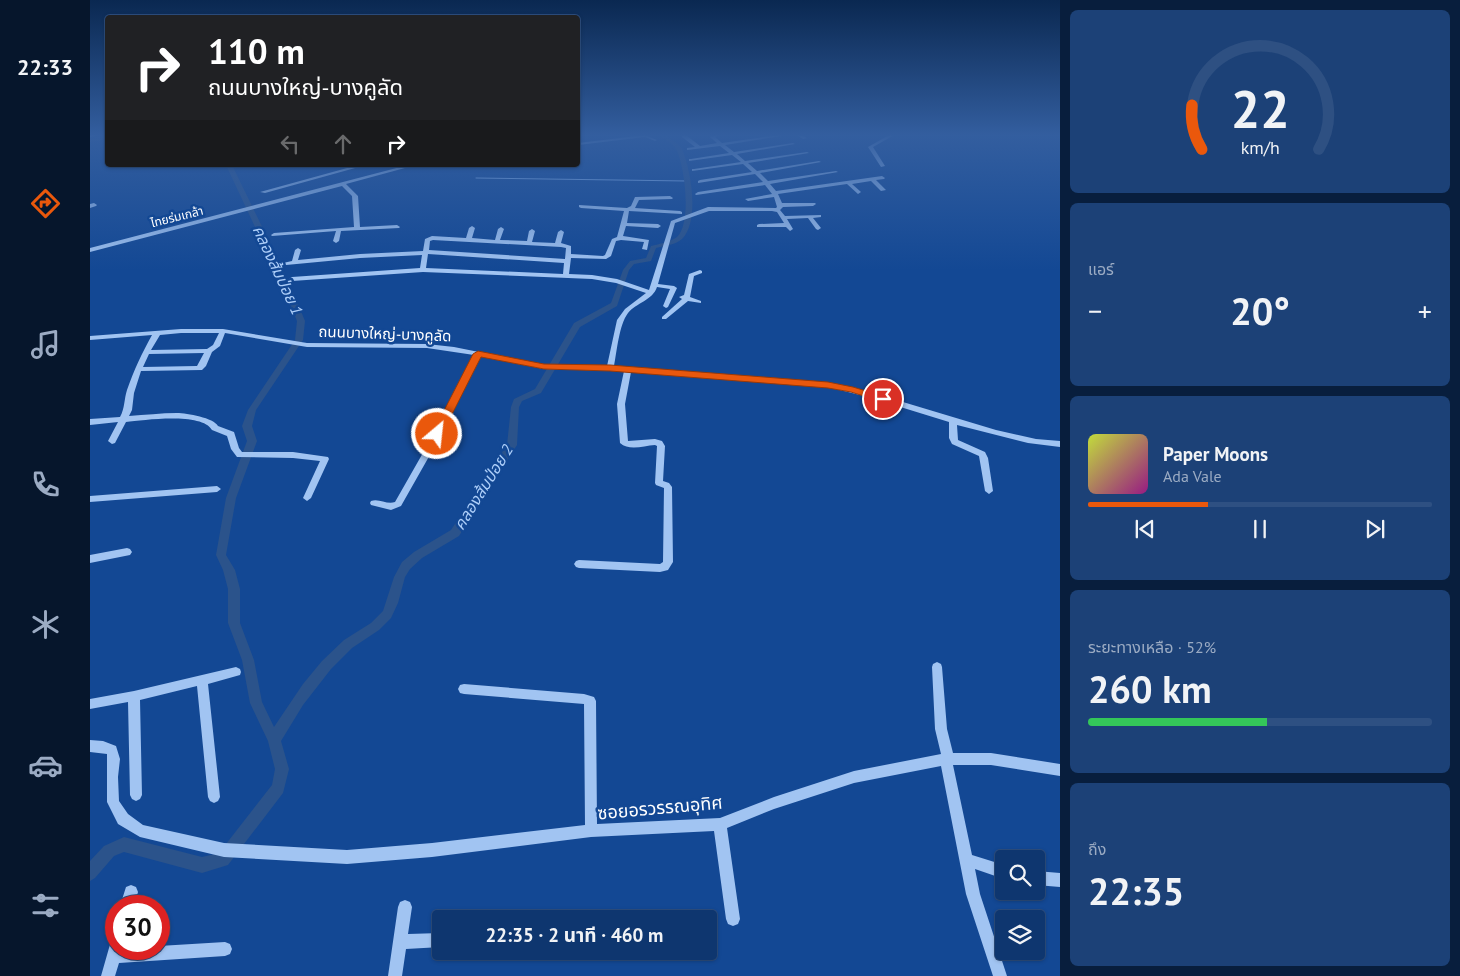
<!DOCTYPE html>
<html lang="th">
<meta charset="utf-8">
<style>
:root{--surface:#0e366f;--page:#1c4177;--text:#f1f3f6;--muted:#9babc3;--line:#2e5082;--accent:#ea580c}
body{margin:0;font-family:"PT Sans","Noto Sans Thai",sans-serif;background:var(--page);color:var(--text);height:100vh;display:flex;flex-direction:column;font-size:19px;white-space:nowrap}
*{box-sizing:border-box;margin:0}
p{font-size:16px;color:var(--muted)}
.icon{flex:none;width:28px;height:28px;fill:none;stroke:currentColor;stroke-width:2;stroke-linecap:round;stroke-linejoin:round}
.map{position:relative;flex:1;overflow:hidden}
.sheet{display:flex;flex-direction:column;gap:10px;padding:10px;background:#081e3d;width:400px}
.sheet>*{flex:none}
.hud{position:absolute;left:15px;top:15px;width:475px;height:152px;border-radius:5px;box-shadow:0 1px 4px #0004,0 0 0 1px var(--line);background:#202124;color:#fff;overflow:hidden}
.controls{position:absolute;left:905px;top:850px;display:grid;gap:10px}
.controls a{display:grid;place-items:center;width:50px;height:50px;border-radius:5px;background:var(--surface);box-shadow:0 1px 4px #0004,0 0 0 1px var(--line);font-size:25px}
.speed{position:absolute;left:15px;top:895px;display:flex;gap:10px;font-size:25px;font-weight:700;text-align:center}
.speed>*{display:grid;place-content:center;width:65px;height:65px;border-radius:50%;background:var(--surface);box-shadow:0 1px 4px #0004,0 0 0 1px var(--line);line-height:1}
.speed .limit{border:8px solid #d22;background:#fff;color:#111}
.pin{position:absolute;display:grid;place-items:center;width:42px;height:42px;color:#fff;margin:-21px;border:2px solid #fff;border-radius:50%;box-shadow:0 1px 5px #0007}
.me{position:absolute;width:55px;margin:-28px;rotate:28deg;stroke-linejoin:round;filter:drop-shadow(0 0 4px #0008)}
.turn{display:flex;align-items:center;gap:18px;height:105px;padding:0 20px;font-size:22px}
.turn .icon{width:65px;height:65px;stroke-width:2.5}
.turn b{display:block;font-size:35px;line-height:42px}
.lanes{display:flex;align-items:center;height:48px;padding:0 20px;background:#0003;justify-content:center;gap:25px;direction:ltr}
.lanes .off{opacity:.35}
.big{font-size:38px;font-weight:700;line-height:1.1}
.sheet .card{flex:1;display:flex;flex-direction:column;justify-content:center;gap:8px;min-width:0;padding:0 18px;border-radius:8px;background:var(--page)}
.sheet .dial{align-items:center;gap:0}
.dial svg{height:130px;overflow:visible;fill:none;stroke:var(--line);stroke-width:7;stroke-linecap:round;text-anchor:middle}
.dial text{fill:var(--text);stroke:none}
.song{display:flex;align-items:center;gap:15px}
.cover{width:60px;height:60px;border-radius:8px;background:linear-gradient(135deg,hsl(70 70% 55%),hsl(310 70% 35%))}
.played{height:5px;border-radius:2px;background:linear-gradient(90deg,var(--accent) 35%,var(--line) 35%)}
.keys{display:flex;justify-content:space-around;direction:ltr}
.heat{display:flex;justify-content:space-between;align-items:center;font-size:28px;direction:ltr}
.charge{height:8px;border-radius:4px;background:linear-gradient(90deg,#34c759 52%,var(--line) 0)}
.trip{position:absolute;left:342px;top:910px;width:285px;height:50px;border-radius:5px;background:var(--surface);box-shadow:0 1px 4px #0004,0 0 0 1px var(--line);font-weight:700;line-height:50px;text-align:center}
main{display:flex;flex:1;min-height:0}
.tab-bar{display:flex;flex-direction:column;width:90px;justify-content:space-around;align-items:center;background:#06162c;color:var(--muted)}
.tab-bar .icon{width:35px;height:35px}
.tab-bar .selected{color:var(--accent)}
.tab-bar b{font-size:22px;color:var(--text)}
.map>svg:first-child{display:block}
.lines{fill:none;stroke-linecap:round;stroke-linejoin:round}
.stream{stroke:#93bef6;stroke-width:1}
.canal{fill:#2b538b;fill-rule:evenodd}
.minor{fill:#a1c4f2;fill-rule:evenodd}
.major{fill:#edf3ff;fill-rule:evenodd}
.route{fill:#ea580c;stroke:#983908}
.labels{text-anchor:middle;stroke-width:5;stroke-linejoin:round;paint-order:stroke}
.far-street-label{font-size:12px;fill:#fff;stroke:#134894}
.street-label{font-size:15px;fill:#fff;stroke:#134894}
.water-label{font-size:16px;font-style:italic;fill:#adcef9;stroke:#134894}
.near-street-label{font-size:18px;fill:#fff;stroke:#134894}
</style>
<main>
<nav class="tab-bar">
<b>22:33</b>
<svg class="icon selected" aria-label="directions" viewBox="0 0 24 24"><path d="M12 3l9 9-9 9-9-9zM9 14v-3h6M13 9l2 2-2 2"/></svg>
<svg class="icon" aria-label="music" viewBox="0 0 24 24"><path d="M9 18V5l10-2v13"/><circle cx="6" cy="18" r="3"/><circle cx="16" cy="16" r="3"/></svg>
<svg class="icon" aria-label="phone" viewBox="0 0 24 24"><path d="M5 4h4l2 5-3 2q2 4 5 5l2-3 5 2v4C11 20 4 13 5 4z"/></svg>
<svg class="icon" aria-label="climate" viewBox="0 0 24 24"><path d="M12 3v18M4 7l16 10M4 17L20 7"/></svg>
<svg class="icon" aria-label="car" viewBox="0 0 24 24"><path d="M5 17H2v-5l4-1 3-4h7l3 4 3 1v5h-3M9 17h6M6 11h13"/><circle cx="7" cy="17" r="2"/><circle cx="17" cy="17" r="2"/></svg>
<svg class="icon" aria-label="filters" viewBox="0 0 24 24"><path d="M4 7h16M4 17h16"/><circle cx="9" cy="7" r="2"/><circle cx="15" cy="17" r="2"/></svg>
</nav>
<div class="map">
<svg width="970" height="976" viewBox="0 0 970 976">
<rect width="100%" height="100%" fill="#134894"/>
<g class="lines">
<path class="stream" d="M386,178L597,181"/>
<path class="canal" d="M568,134H574C579,138 589,143 592,149C601,170 610,221 592,239C585,245 574,246 566,248L561,261L544,264L539,270L527,306L490,327L451,393L432,401L429,407L427,445L369,536L332,558L320,569L315,577L308,603L301,618L289,630L262,648L241,669L213,705L191,741L199,769L193,793L138,865L112,873L34,852L24,856L5,878L0,881V861L14,846L34,837L112,857L129,853L182,785L185,769L178,741L160,703L152,660L138,623V589L133,570L126,555L136,498L157,441L152,426L158,410L205,340L207,321L190,280L136,165H142L198,280L215,321L213,340L166,410L162,426L167,441L146,498L136,555L145,570L150,589V623L164,660L172,702L184,727L213,684L232,661L254,640L281,623L293,611L304,577L312,562L324,552L361,530L417,445L421,407L424,399L445,389L484,323L521,303L533,270L540,261L556,258L561,246C569,244 580,242 587,237C602,223 595,166 586,149C583,143 573,139 568,134Z
M18,136V139L0,142V138Z"/>
<path class="minor" d="M630,134H636L625,137L632,143L695,134H704L635,145L644,152L703,143L705,144L647,154L655,161L717,152L719,153L658,163L667,171L729,161L731,162L670,173L678,181L746,171L748,172L680,184L686,191L792,176L795,178L794,179L786,180L796,190L791,191L781,181L762,184L771,192L768,194L757,184L688,194L692,203H725L726,204L723,206L693,207L690,210L695,216L731,215V217L723,218L731,228L728,230L726,229L718,218L697,219L703,229L700,231L696,227H667V225L669,224L694,223L687,212L682,211H619L585,223L568,284L584,286L587,288L578,307L576,308L573,306L580,289L567,287C563,300 546,303 538,313C529,325 527,351 524,366L738,383L783,393L906,430L946,439L970,441V447L938,443L867,425L868,440L895,452L898,458L903,491L899,494L895,491L889,456L862,444L859,438V422L778,397L738,387L541,372L535,404L538,441L565,439L572,441L575,446L573,481L579,483L582,487L583,562L578,570L570,572L489,568L486,567L484,564L486,561L489,560L570,564L573,562L574,488L566,485L565,483L567,446L565,445C553,446 539,451 530,443L527,404L534,371L454,369L390,356L358,423L311,506L301,510L281,505L280,503L281,501C289,498 297,505 305,502L350,423L384,355L337,348L217,347L135,333L130,346L122,352L116,366L112,370L51,371L44,393L42,410L39,416C55,415 71,413 87,413C97,413 124,418 128,426L144,432L149,448L152,452H203L238,457L239,459L221,498L217,501L213,498L230,461L203,458L147,457L141,449L137,436L122,430C112,412 54,420 36,422L25,443L22,444L18,441L28,422L0,425V419L30,417C35,408 34,399 37,390C44,370 52,353 62,335L0,340V336L91,329H133L217,343L337,344L364,347L454,365L517,366L527,320L535,309L556,293L526,283L502,279L333,272L202,281L199,279L202,277L330,268L332,255L270,258L196,265L193,263L202,261L205,250L208,248L211,250L208,260L270,254L333,251L335,239L342,236L376,238L379,228L382,226L385,228L382,238L405,240L408,229L411,227L414,229L410,240L437,241L439,231L442,229L445,231L442,242L465,243L468,232L471,230L474,232L471,243L481,246V254L513,256L515,255L522,239L527,237L534,211L491,208L489,207V205L537,208L541,206L545,197L580,196L583,198L582,199L549,200L545,208L590,211L592,212V214L539,211L537,223L568,224L571,226L568,228L536,226L533,236L559,240L557,250L552,249L554,242L531,240L526,241L521,256L516,259L481,258L479,274L502,275L527,279L559,290L581,221L618,207L686,208L687,207L684,197L658,201L655,199L682,194L675,185L606,195L605,194L608,192L673,182L665,174L608,183V181L610,180L662,172L653,164L602,171V169H604L651,162L642,155L599,161V159H601L639,153L630,146L597,150V148L605,147L592,137V135H596L610,146L627,143L620,137ZM343,240L471,247L476,248L475,259L339,250L340,241ZM338,254L474,263L473,274L336,268ZM91,333H129L123,345L117,349L61,350L70,335ZM114,353L107,366L53,367L59,354Z
M705,134H710L717,138L713,139Z
M801,134H806L783,147L795,166L791,167L778,147Z
M555,135L567,140L565,141L555,137L488,145V143Z
M268,165H276L175,193L170,192Z
M318,165H326L256,184L268,196L270,227L307,225L310,227L309,228L251,231L249,241L246,243L243,241L246,231L182,236L181,235L184,233L264,227L262,196L252,186L0,252V248Z
M4,203L7,205L6,206L0,208V204Z
M610,270L612,271V273L604,276L600,297L611,301V303L598,301L576,319H572V317L592,299L589,297L594,295L599,274Z
M127,486L131,489L127,492L0,502V496Z
M37,548L40,549L42,552L40,555L0,563V555Z
M847,662L851,664L852,667L857,729L863,753H901L970,764V776L901,765H863L882,855L914,865V879L885,869L890,894L917,976H903L876,894L851,766L764,783L684,809L637,828L650,919L648,924L643,926L638,924L636,919L624,831L501,837L342,857L257,864L134,857L50,837L28,824L17,802V754L0,752V740L13,741L26,746L30,759L28,777L29,801L38,814L53,825L134,843L257,850L342,843L495,825L494,704L374,694L370,693L368,689L370,685L374,684L494,694L504,697L506,701L507,824L630,818L684,797L764,771L851,754L845,729L842,667L843,664Z
M146,667L150,669L151,672L150,675L118,684L130,797L128,801L124,803L120,801L118,797L107,686L50,700L52,795L50,799L46,801L42,799L40,795L38,702L0,709V699L44,691Z
M946,871L970,873V887L946,885Z
M41,885L46,887L48,892L44,906H30L36,887Z
M315,900L320,902L322,907L318,934L351,933V947L316,949L312,976H298L308,907L310,902Z
M26,939V949H69V946L135,942L140,944L142,949L140,954L135,956L29,963L25,976H11L21,941Z"/>
<path class="major" d="M0,134H14L0,137Z"/>
</g>
<linearGradient id="sky" x2="0" y2="1"><stop stop-color="#0a2851"/><stop offset="0.5" stop-color="#335e9f"/><stop offset="1" stop-color="#335e9f" stop-opacity="0"/></linearGradient>
<rect width="970" height="270" fill="url(#sky)"/>
<path class="route" d="M388,351L454,364L520,365L738,382L763,387L796,397L798,399L793,402L761,392L738,388L520,371L454,369L391,357L352,434L351,437H343L342,434L383,354Z"/>
<g class="labels">
<g class="far-street-label">
<text transform="translate(87 217) rotate(-14)" y="4">ไทยร่มเกล้า</text>
</g>
<g class="street-label">
<text transform="translate(295 334) rotate(2)" y="5">ถนนบางใหญ่-บางคูลัด</text>
</g>
<g class="water-label">
<text transform="translate(188 270) rotate(65)" y="6">คลองส้มป่อย 1</text>
<text transform="translate(393 487) rotate(-58)" y="6">คลองส้มป่อย 2</text>
</g>
<g class="near-street-label">
<text transform="translate(570 808) rotate(-5)" y="6">ซอยอรวรรณอุทิศ</text>
</g>
</g>
</svg>
<div class="controls">
<a><svg class="icon" aria-label="search" viewBox="0 0 24 24"><circle cx="10" cy="10" r="6"/><path d="M15 15l6 6"/></svg></a>
<a><svg class="icon" aria-label="layers" viewBox="0 0 24 24"><path d="M12 4l9 5-9 5-9-5zM3 14l9 5 9-5"/></svg></a>
</div>
<div class="speed"><div class="limit">30</div></div>
<div class="pin" style="left:793px;top:399px;background:#d93025"><svg class="icon" aria-label="arrive" viewBox="0 0 24 24"><path d="M6 21V4h12l-3 4 3 4H6"/></svg></div>
<svg class="me" style="left:347px;top:434px" viewBox="-20 -20 40 40"><circle r="17" fill="#ea580c" stroke="#fff" stroke-width="3"/><path d="M0-11L8 9 0 5-8 9z" fill="#fff"/></svg>
<div class="trip">22:35 · 2 นาที · 460 m</div>
<div class="hud">
<div class="turn"><svg class="icon" aria-label="right" viewBox="0 0 24 24"><path d="M7 20v-9h11M14 6l5 5-5 5"/></svg><div><b>110 m</b>ถนนบางใหญ่-บางคูลัด</div></div>
<div class="lanes"><svg class="icon off" aria-label="left" viewBox="0 0 24 24"><path d="M17 20v-9H6M10 6l-5 5 5 5"/></svg><svg class="icon off" aria-label="ahead" viewBox="0 0 24 24"><path d="M12 20V5M6 11l6-6 6 6"/></svg><svg class="icon" aria-label="right" viewBox="0 0 24 24"><path d="M7 20v-9h11M14 6l5 5-5 5"/></svg></div>
</div>
</div>
<section class="sheet">
<div class="card dial"><svg viewBox="0 0 100 80">
<path d="M14 69A42 42 0 1 1 86 69"/>
<path d="M14 69A42 42 0 0 1 8 42" stroke="#ea580c"/>
<text x="50" y="56" font-size="32" font-weight="700">22</text>
<text x="50" y="72" font-size="11">km/h</text>
</svg></div>
<div class="card"><p>แอร์</p>
<div class="heat"><a>−</a><b class="big">20°</b><a>+</a></div>
</div>
<div class="card">
<div class="song"><i class="cover"></i><div><b>Paper Moons</b><p>Ada Vale</p></div></div>
<div class="played"></div>
<div class="keys"><svg class="icon" aria-label="previous" viewBox="0 0 24 24"><path d="M18 5L8 12l10 7zM5 5v14"/></svg><svg class="icon" aria-label="pause" viewBox="0 0 24 24"><path d="M8 5v14M16 5v14"/></svg><svg class="icon" aria-label="next" viewBox="0 0 24 24"><path d="M6 5l10 7-10 7zM19 5v14"/></svg></div>
</div>
<div class="card"><p>ระยะทางเหลือ · 52%</p><b class="big">260 km</b><div class="charge"></div></div>
<div class="card"><p>ถึง</p><b class="big">22:35</b></div>
</section>
</main>
